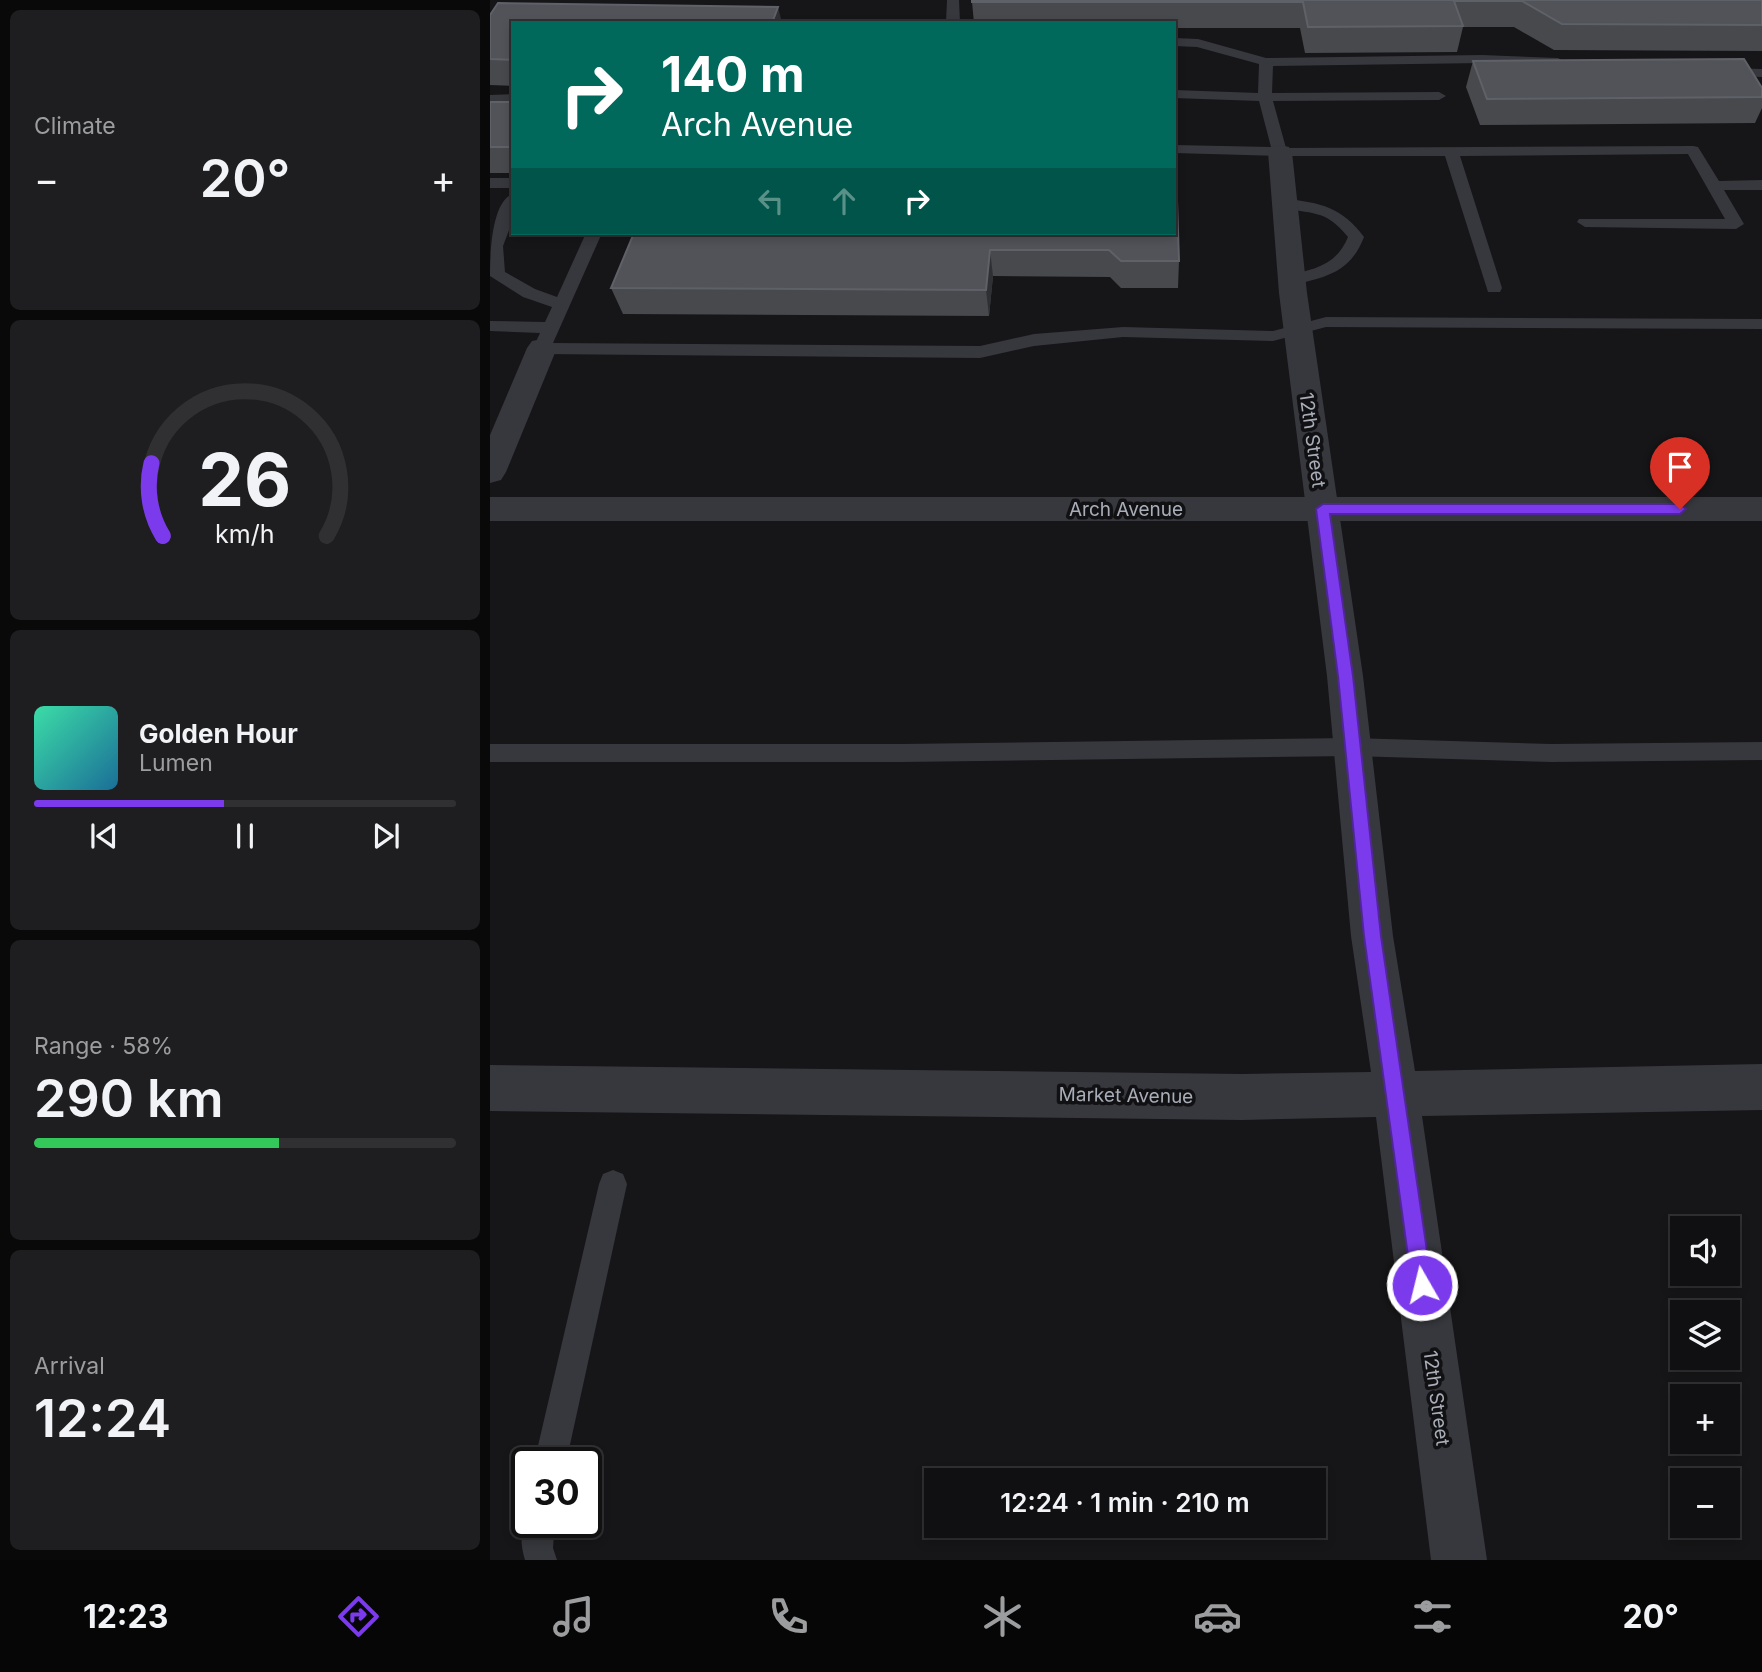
<!DOCTYPE html>
<meta charset="utf-8">
<style>
:root{--surface:#101012;--page:#1e1e20;--text:#f1f3f6;--muted:#9c9d9f;--line:#303032;--accent:#7c3aed}
body{margin:0;font-family:Inter,sans-serif;background:var(--page);color:var(--text);height:100vh;display:flex;flex-direction:column;font-size:26px;white-space:nowrap}
*{box-sizing:border-box;margin:0}
p{font-size:23px;color:var(--muted)}
.icon{flex:none;width:38px;height:38px;fill:none;stroke:currentColor;stroke-width:2;stroke-linecap:round;stroke-linejoin:round}
.map{position:relative;flex:1;overflow:hidden}
.side{display:flex;flex-direction:column;gap:10px;padding:10px;background:#09090a;width:490px}
.side>*{flex:none}
.banner{position:absolute;left:21px;top:21px;width:665px;height:214px;border-radius:0px;box-shadow:0 4px 10px #0003,0 0 0 2px var(--line);background:#00695c;color:#fff;overflow:hidden}
.fabs{position:absolute;left:1180px;top:1216px;display:grid;gap:14px}
.fabs a{display:grid;place-items:center;width:70px;height:70px;border-radius:0px;background:var(--surface);box-shadow:0 4px 10px #0003,0 0 0 2px var(--line);font-size:35px}
.speed{position:absolute;left:21px;top:1447px;display:flex;gap:14px;font-size:35px;font-weight:700;text-align:center}
.speed>*{display:grid;place-content:center;width:91px;height:91px;border-radius:50%;background:var(--surface);box-shadow:0 4px 10px #0003,0 0 0 2px var(--line);line-height:1}
.speed .limit{border:4px solid #111;border-radius:10px;background:#fff;color:#111}
.pin{position:absolute;display:grid;place-items:center;width:60px;height:60px;color:#fff;margin:-72px -30px;border-radius:50% 50% 50% 0;rotate:-45deg;box-shadow:0 0 7px #0007}
.pin .icon{rotate:45deg}
.me{position:absolute;width:77px;margin:-38px;rotate:352deg;stroke-linejoin:round;filter:drop-shadow(0 0 5px #0008)}
.turn{display:flex;align-items:center;gap:24px;height:147px;padding:0 35px;font-size:32px}
.turn .icon{width:91px;height:91px;stroke-width:2.5}
.turn b{display:block;font-size:49px;line-height:60px}
.lanes{display:flex;align-items:center;height:66px;padding:0 35px;background:#0003;justify-content:center;gap:35px;direction:ltr}
.lanes .off{opacity:.35}
.big{font-size:52px;font-weight:600;line-height:1.1}
.side .card{flex:1;display:flex;flex-direction:column;justify-content:center;gap:10px;min-width:0;padding:0 24px;border-radius:10px;background:var(--page)}
.side .dial{align-items:center;gap:0}
.dial svg{height:182px;overflow:visible;fill:none;stroke:var(--line);stroke-width:7;stroke-linecap:round;text-anchor:middle}
.dial text{fill:var(--text);stroke:none}
.song{display:flex;align-items:center;gap:21px}
.cover{width:84px;height:84px;border-radius:10px;background:linear-gradient(135deg,hsl(160 70% 55%),hsl(200 70% 35%))}
.played{height:7px;border-radius:4px;background:linear-gradient(90deg,var(--accent) 45%,var(--line) 45%)}
.keys{display:flex;justify-content:space-around;direction:ltr}
.heat{display:flex;justify-content:space-between;align-items:center;font-size:38px;direction:ltr}
.charge{height:10px;border-radius:5px;background:linear-gradient(90deg,#34c759 58%,var(--line) 0)}
.trip{position:absolute;left:434px;top:1468px;width:402px;height:70px;border-radius:0px;background:var(--surface);box-shadow:0 4px 10px #0003,0 0 0 2px var(--line);font-weight:600;line-height:70px;text-align:center}
.menu{display:flex;height:112px;justify-content:space-around;align-items:center;background:#060607;color:var(--muted)}
.menu .icon{width:49px;height:49px}
.menu .selected{color:var(--accent)}
.menu b{font-size:32px;color:var(--text)}
main{display:flex;flex:1;min-height:0}
.map>svg:first-child{display:block}
.lines{fill:none;stroke-linecap:round;stroke-linejoin:round}
.service{fill:#37383d;fill-rule:evenodd}
.minor{fill:#37383d;fill-rule:evenodd}
.tertiary{fill:#37383d;fill-rule:evenodd}
.wall{fill:#47494d}
.shaded-wall{fill:#2f3033}
.building{fill:#525359;stroke:#5f6168;stroke-width:2}
.route{fill:#7c3aed;stroke:#51269a;stroke-width:2}
.labels{text-anchor:middle;stroke-width:7;stroke-linejoin:round;paint-order:stroke}
.street-label{font-size:19px;fill:#a8adb8;stroke:#111113}
</style>
<main>
<section class="side">
<div class="card"><p>Climate</p>
<div class="heat"><a>−</a><b class="big">20°</b><a>+</a></div>
</div>
<div class="card dial"><svg viewBox="0 0 100 80">
<path d="M14 69A42 42 0 1 1 86 69"/>
<path d="M14 69A42 42 0 0 1 9 37" stroke="#7c3aed"/>
<text x="50" y="56" font-size="32" font-weight="700">26</text>
<text x="50" y="72" font-size="11">km/h</text>
</svg></div>
<div class="card">
<div class="song"><i class="cover"></i><div><b>Golden Hour</b><p>Lumen</p></div></div>
<div class="played"></div>
<div class="keys"><svg class="icon" aria-label="previous" viewBox="0 0 24 24"><path d="M18 5L8 12l10 7zM5 5v14"/></svg><svg class="icon" aria-label="pause" viewBox="0 0 24 24"><path d="M8 5v14M16 5v14"/></svg><svg class="icon" aria-label="next" viewBox="0 0 24 24"><path d="M6 5l10 7-10 7zM19 5v14"/></svg></div>
</div>
<div class="card"><p>Range · 58%</p><b class="big">290 km</b><div class="charge"></div></div>
<div class="card"><p>Arrival</p><b class="big">12:24</b></div>
</section>
<div class="map">
<svg width="1272" height="1560" viewBox="0 0 1272 1560">
<rect width="100%" height="100%" fill="#161618"/>
<g class="lines">
<path class="service" d="M457,0H469L470,23H456Z
M684,38L708,39L776,58L992,55L1068,58L1075,62L1068,66L992,63L783,66L782,93L949,92L956,96L949,100L783,101L796,148L1203,146L1208,147L1229,181L1272,180V190H1234L1254,224L1246,229L1095,227L1087,222L1089,219H1235L1198,154L970,156L1012,288L1010,292H998L955,156H790L684,153V145L781,147L769,101L684,98V90L768,93L769,64L707,47L684,46Z
M1231,68L1272,69V77L1226,75L1224,72Z
M23,94V102L0,103V95Z
M0,178H23V188H0Z
M23,194V220L13,246L15,272L45,289L67,297L96,233H112L63,343L490,346L544,334L633,327L783,331L836,317L1272,319V329L836,327L783,341L633,337L544,346L490,358L52,354L43,348L50,333L0,331V321L55,322L62,307L33,297L0,276C0,257 1,201 23,194Z
M795,199C830,202 853,208 874,237C863,265 847,274 819,281C811,283 804,286 796,284L794,280L796,276C824,269 846,266 858,237C835,208 821,215 790,207L787,204Z
M862,738L1061,744L1272,742V760L1061,762L862,756L412,762H0V744H412Z
M123,1170L133,1174L137,1184L76,1463H44L109,1184L113,1174Z
M37,1513V1522H65L63,1548L67,1560H35C30,1544 30,1528 37,1513Z"/>
<path class="minor" d="M790,145L799,147L802,152L817,293L873,676L903,936L925,1071L1272,1064V1110L932,1116L997,1560H941L886,1117L752,1120L0,1111V1065L752,1074L881,1072L861,936L837,676L789,293L778,152L781,147Z
M52,339L62,341L67,348L16,472L11,480L0,483V435L37,348L42,341Z"/>
<path class="tertiary" d="M0,497H1272V521H0Z"/>
</g>
<path class="wall" d="M1272,0V51L1064,50L1024,27H973L967,52L815,53L810,28H684V23H484L482,2Z
M0,15L23,23V86L0,85Z
M983,61L1272,88V108L1265,123L990,125L976,87Z
M0,102H23V173H0Z
M144,233H684L689,261L688,288H631L620,277L503,276L499,316L133,314L121,288Z"/>
<path class="shaded-wall" d="M288,7L292,23H282Z
M500,250L503,276L499,316L496,290Z"/>
<path class="building" d="M482,0H1272V25L1072,24L1032,1H964L973,26L818,27L813,2H482Z
M8,3L288,7L282,23H23V60L0,59V15Z
M1254,59L1272,88V97L997,99L983,61Z
M0,102H23V147H0Z
M684,170H686L689,261H631L619,250H500L496,290L121,288L144,233H684Z"/>
<path class="route" d="M833,504H1190L1196,509L1190,514H840L863,676L891,936L942,1285L939,1292L932,1295L925,1292L922,1285L874,936L848,676L826,509Z"/>
<g class="labels">
<g class="street-label">
<text transform="translate(823 440) rotate(82)" y="7">12th Street</text>
<text x="636" y="516">Arch Avenue</text>
<text transform="translate(636 1095) rotate(1)" y="7">Market Avenue</text>
<text transform="translate(947 1398) rotate(82)" y="7">12th Street</text>
</g>
</g>
</svg>
<div class="fabs">
<a><svg class="icon" aria-label="sound" viewBox="0 0 24 24"><path d="M4 9h4l5-4v14l-5-4H4zM17 9q2 3 0 6"/></svg></a>
<a><svg class="icon" aria-label="layers" viewBox="0 0 24 24"><path d="M12 4l9 5-9 5-9-5zM3 14l9 5 9-5"/></svg></a>
<a>+</a>
<a>−</a>
</div>
<div class="speed"><div class="limit">30</div></div>
<div class="pin" style="left:1190px;top:509px;background:#d93025"><svg class="icon" aria-label="arrive" viewBox="0 0 24 24"><path d="M6 21V4h12l-3 4 3 4H6"/></svg></div>
<svg class="me" style="left:932px;top:1285px" viewBox="-20 -20 40 40"><circle r="17" fill="#7c3aed" stroke="#fff" stroke-width="3"/><path d="M0-11L8 9 0 5-8 9z" fill="#fff"/></svg>
<div class="trip">12:24 · 1 min · 210 m</div>
<div class="banner">
<div class="turn"><svg class="icon" aria-label="right" viewBox="0 0 24 24"><path d="M7 20v-9h11M14 6l5 5-5 5"/></svg><div><b>140 m</b>Arch Avenue</div></div>
<div class="lanes"><svg class="icon off" aria-label="left" viewBox="0 0 24 24"><path d="M17 20v-9H6M10 6l-5 5 5 5"/></svg><svg class="icon off" aria-label="ahead" viewBox="0 0 24 24"><path d="M12 20V5M6 11l6-6 6 6"/></svg><svg class="icon" aria-label="right" viewBox="0 0 24 24"><path d="M7 20v-9h11M14 6l5 5-5 5"/></svg></div>
</div>
</div>
</main>
<nav class="menu">
<b>12:23</b>
<svg class="icon selected" aria-label="directions" viewBox="0 0 24 24"><path d="M12 3l9 9-9 9-9-9zM9 14v-3h6M13 9l2 2-2 2"/></svg>
<svg class="icon" aria-label="music" viewBox="0 0 24 24"><path d="M9 18V5l10-2v13"/><circle cx="6" cy="18" r="3"/><circle cx="16" cy="16" r="3"/></svg>
<svg class="icon" aria-label="phone" viewBox="0 0 24 24"><path d="M5 4h4l2 5-3 2q2 4 5 5l2-3 5 2v4C11 20 4 13 5 4z"/></svg>
<svg class="icon" aria-label="climate" viewBox="0 0 24 24"><path d="M12 3v18M4 7l16 10M4 17L20 7"/></svg>
<svg class="icon" aria-label="car" viewBox="0 0 24 24"><path d="M5 17H2v-5l4-1 3-4h7l3 4 3 1v5h-3M9 17h6M6 11h13"/><circle cx="7" cy="17" r="2"/><circle cx="17" cy="17" r="2"/></svg>
<svg class="icon" aria-label="filters" viewBox="0 0 24 24"><path d="M4 7h16M4 17h16"/><circle cx="9" cy="7" r="2"/><circle cx="15" cy="17" r="2"/></svg>
<b>20°</b>
</nav>
